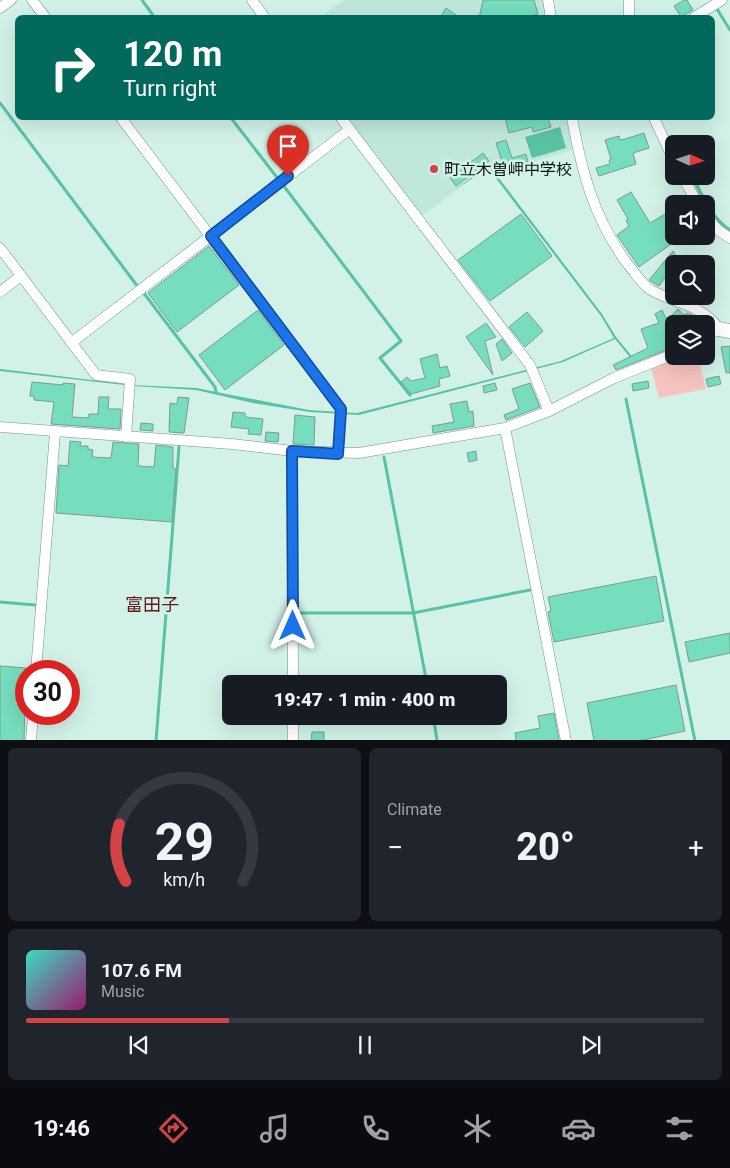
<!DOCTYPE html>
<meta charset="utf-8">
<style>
:root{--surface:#171b24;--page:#20242c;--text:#f1f3f6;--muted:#9ea1a6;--line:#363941;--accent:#d24346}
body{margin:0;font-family:Roboto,"Noto Sans JP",sans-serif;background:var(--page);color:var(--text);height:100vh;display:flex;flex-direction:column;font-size:19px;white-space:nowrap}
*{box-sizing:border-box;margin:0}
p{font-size:16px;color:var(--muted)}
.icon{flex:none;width:28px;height:28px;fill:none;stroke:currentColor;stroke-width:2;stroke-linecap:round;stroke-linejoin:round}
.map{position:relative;height:740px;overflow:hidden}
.panel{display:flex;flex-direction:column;gap:8px;padding:8px;background:#0d0f14;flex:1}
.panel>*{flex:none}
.banner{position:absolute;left:15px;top:15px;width:700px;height:105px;border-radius:8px;box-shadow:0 5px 20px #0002;background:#00695c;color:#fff;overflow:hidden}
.needle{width:32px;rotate:93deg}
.tools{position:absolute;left:665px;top:135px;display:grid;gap:10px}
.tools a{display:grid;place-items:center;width:50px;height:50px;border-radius:8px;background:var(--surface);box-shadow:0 5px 20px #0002;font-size:25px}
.speed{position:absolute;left:15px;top:660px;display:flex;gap:10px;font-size:25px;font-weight:700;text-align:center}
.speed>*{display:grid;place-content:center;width:65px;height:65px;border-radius:50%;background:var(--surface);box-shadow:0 5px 20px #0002;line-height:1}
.speed .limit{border:8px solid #d22;background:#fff;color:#111}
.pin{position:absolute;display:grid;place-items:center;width:42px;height:42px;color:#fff;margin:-51px -21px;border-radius:50% 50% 50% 0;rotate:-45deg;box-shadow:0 0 5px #0007}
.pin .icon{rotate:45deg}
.me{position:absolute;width:55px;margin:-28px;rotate:0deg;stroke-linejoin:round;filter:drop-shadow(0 0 4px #0008)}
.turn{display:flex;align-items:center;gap:18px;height:105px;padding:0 25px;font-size:22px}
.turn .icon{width:65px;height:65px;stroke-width:2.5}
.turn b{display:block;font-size:35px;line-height:42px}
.big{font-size:38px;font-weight:800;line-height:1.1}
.panel .tile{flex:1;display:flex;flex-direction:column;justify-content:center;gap:8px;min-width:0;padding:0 18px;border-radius:8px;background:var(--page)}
.panel .dial{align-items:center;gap:0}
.dial svg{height:130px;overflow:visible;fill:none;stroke:var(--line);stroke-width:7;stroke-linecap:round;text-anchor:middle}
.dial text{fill:var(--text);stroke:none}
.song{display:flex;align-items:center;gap:15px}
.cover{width:60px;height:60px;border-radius:8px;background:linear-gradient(135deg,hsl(170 70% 55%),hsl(320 70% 35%))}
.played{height:5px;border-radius:2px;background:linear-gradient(90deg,var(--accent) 30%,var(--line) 30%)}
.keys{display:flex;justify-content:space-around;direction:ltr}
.heat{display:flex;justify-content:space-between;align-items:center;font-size:28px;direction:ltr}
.panel .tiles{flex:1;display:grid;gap:8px;grid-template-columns:1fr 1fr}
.tile:last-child{grid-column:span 2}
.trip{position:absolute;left:222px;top:675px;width:285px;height:50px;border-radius:8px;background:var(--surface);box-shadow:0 5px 20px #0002;font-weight:800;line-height:50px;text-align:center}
.menu{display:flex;height:80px;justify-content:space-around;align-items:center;background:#090b0e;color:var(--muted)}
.menu .icon{width:35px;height:35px}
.menu .selected{color:var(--accent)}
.menu b{font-size:22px;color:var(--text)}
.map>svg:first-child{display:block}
.built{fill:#c0e8da}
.green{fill:#f6c4c0}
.water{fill:#59c2a5}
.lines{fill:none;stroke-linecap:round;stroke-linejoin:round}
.stream{stroke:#59c2a5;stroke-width:3}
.building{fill:#76ddbf;stroke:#7e9b91}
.minor-casing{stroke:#769389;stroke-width:11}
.tertiary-casing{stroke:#769389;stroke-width:15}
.minor{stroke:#fff;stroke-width:10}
.tertiary{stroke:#fff;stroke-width:14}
.route-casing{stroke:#114b97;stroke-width:12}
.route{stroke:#1a73e8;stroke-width:9}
.poi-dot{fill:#d24346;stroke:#d2f2e7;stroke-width:2}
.labels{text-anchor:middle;stroke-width:5;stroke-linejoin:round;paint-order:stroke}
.poi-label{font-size:16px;fill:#0b1613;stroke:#d2f2e7;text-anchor:start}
.neighbourhood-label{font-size:18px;fill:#601b1c;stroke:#d2f2e7}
</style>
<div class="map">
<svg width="730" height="741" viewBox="0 0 730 741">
<rect width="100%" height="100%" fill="#d2f2e7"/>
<path class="built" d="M344,0H544L547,18H318Z
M346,118H567L573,150L495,173L489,165L421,217Z"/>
<path class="green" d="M678,356H698L706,389L659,398L651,368Z"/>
<path class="water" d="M560,127L566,148L532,158L525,137Z
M489,165L602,314L616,337L635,360L633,361L615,339L563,362L359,415L310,412L253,403L196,390L133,386L0,371V369L133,385L196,388L309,410L357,413L561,361L614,338L601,316L488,168L453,191Z
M690,176H694C704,195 712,216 730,228V232C710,218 701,197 690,176Z"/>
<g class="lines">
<path class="stream" d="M142,0L155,18
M717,9L730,30
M0,103L138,287
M231,118L279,180
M283,185L401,341L380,358L410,395
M143,292L215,387L216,392
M626,399L695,741
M384,457L427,684
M0,602L35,605
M297,613H413L530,590
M433,716L437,740
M156,741L179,447"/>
</g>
<path class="building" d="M483,0H534L538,14L524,18H479Z
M684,0H687L693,10L681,17L674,6Z
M446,8L460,18H440Z
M505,118H548L551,127L533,132L532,127L509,133Z
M644,133L649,148L633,153L636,164L599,176L596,168L610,164L609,160L611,159L605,140L619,136L620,140L625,139Z
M506,140L512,158L526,154L528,162L505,170L496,143Z
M483,153L489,161L456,186L450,178Z
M631,192L650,223L674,209V242L639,267L617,235L629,226L626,220L628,219L617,200Z
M521,214L552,256L490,301L458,260Z
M209,246L239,285L177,332L148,293Z
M673,251L678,259L659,286L649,280Z
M678,309L684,315L687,313L692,315L699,324H674V347L616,370L613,365L648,348L641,329L659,323L655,314L662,310L667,320Z
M258,310L284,345L225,390L199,355Z
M527,312L543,331L525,347L509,327Z
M486,323L496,337L485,341L493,375L466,337Z
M502,339L512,353L502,361L496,344Z
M730,346V373H726L721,347Z
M437,354L440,368L447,366L450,376L439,379L440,386L411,394L401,382L407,377L411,381L425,378L420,359Z
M719,376L721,384L708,387L706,379Z
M648,381L649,388L633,391L632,384Z
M32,382L63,385V383L75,384L72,417L88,418L89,414H98L99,397H109L108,409H121L120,429L51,424L54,402L34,400V396H30Z
M495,383L497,390L484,393L483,386Z
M530,383L540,407L506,420L504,415L519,409L512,389Z
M178,397L189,398L184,433L169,432L170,403L177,404Z
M467,401L469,412L473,411L474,426L433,433L432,426L454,422L450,404Z
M233,412L245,413V417L263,419L261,435L248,434L249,429L231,427Z
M295,415L315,417L314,445L293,444Z
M141,423L153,424V431L140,430Z
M266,432L279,433L278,442L265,441Z
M70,441L81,442L80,446H88V449L93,450L92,457L111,458L113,442L139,444L138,466L154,467L156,445L173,447V468L176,469L172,522L56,513L59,465L68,466Z
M476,451L477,460L469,462L467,453Z
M656,576L664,621L554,642L548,612L551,611L548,597Z
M730,633V653L689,662L685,642Z
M0,666L26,668L24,741H0Z
M676,685L685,731L639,741H594L587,703Z
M554,713L559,741H516L515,733L540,728L538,716Z
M312,732H324V741H311Z"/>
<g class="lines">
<defs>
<path id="minor" d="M32,0L46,18
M252,0L265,18
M548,0L551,18
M0,8L11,0
M629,18V0
M693,18L722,0
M121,118L341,409L338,453
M341,118L530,365L549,411
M572,118C582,172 593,216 626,262C634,271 641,284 651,290C675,304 702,304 719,329L706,336
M654,118L674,161
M682,176L698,204
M706,216L718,230L730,238
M0,248L96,375L130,379L126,437
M0,292L21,276
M71,343L350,129
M0,427L232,444L292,451L359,453L505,428L549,411L614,378L674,354
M505,428L566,741
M292,451L293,684
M36,671L55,433
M293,716V741
M31,741L33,714"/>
<path id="tertiary" d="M719,329L730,331"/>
</defs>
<use href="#minor" class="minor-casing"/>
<use href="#tertiary" class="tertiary-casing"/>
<use href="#minor" class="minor"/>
<use href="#tertiary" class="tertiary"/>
</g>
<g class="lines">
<defs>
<path id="route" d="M288,176L211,236L341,409L338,454L292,451L293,626"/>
</defs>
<use href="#route" class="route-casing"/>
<use href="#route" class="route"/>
</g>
<circle class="poi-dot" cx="434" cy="169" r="5"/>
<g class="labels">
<g class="poi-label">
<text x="444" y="175">町立木曽岬中学校</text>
</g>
<g class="neighbourhood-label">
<text x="152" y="611">富田子</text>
</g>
</g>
</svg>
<div class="tools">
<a><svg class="needle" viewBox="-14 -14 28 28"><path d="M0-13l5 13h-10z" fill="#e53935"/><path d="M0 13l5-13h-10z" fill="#9ea1a6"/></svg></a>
<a><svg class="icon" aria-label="sound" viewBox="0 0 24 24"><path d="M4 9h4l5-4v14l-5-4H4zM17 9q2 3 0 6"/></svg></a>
<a><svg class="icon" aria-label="search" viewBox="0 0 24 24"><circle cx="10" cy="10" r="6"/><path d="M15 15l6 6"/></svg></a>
<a><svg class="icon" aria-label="layers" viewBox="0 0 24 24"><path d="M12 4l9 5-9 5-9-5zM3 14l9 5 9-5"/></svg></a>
</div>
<div class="speed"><div class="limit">30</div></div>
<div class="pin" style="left:288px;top:176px;background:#d93025"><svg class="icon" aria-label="arrive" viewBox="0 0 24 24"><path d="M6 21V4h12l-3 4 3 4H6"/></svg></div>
<svg class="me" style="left:293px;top:626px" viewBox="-20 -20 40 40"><path d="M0-17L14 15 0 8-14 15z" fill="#1a73e8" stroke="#fff" stroke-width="4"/></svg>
<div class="trip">19:47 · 1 min · 400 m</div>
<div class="banner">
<div class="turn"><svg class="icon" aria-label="right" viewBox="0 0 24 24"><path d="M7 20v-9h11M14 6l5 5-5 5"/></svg><div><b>120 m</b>Turn right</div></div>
</div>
</div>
<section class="panel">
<div class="tiles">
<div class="tile dial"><svg viewBox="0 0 100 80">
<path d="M14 69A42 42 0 1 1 86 69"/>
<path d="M14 69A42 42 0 0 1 10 34" stroke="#d24346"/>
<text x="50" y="56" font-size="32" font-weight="700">29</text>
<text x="50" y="72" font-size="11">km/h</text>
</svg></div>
<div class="tile"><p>Climate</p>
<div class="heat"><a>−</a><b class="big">20°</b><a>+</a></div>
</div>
<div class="tile">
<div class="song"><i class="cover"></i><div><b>107.6 FM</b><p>Music</p></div></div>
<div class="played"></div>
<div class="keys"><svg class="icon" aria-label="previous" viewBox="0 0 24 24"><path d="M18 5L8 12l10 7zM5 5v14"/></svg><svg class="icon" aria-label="pause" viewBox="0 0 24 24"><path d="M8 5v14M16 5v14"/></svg><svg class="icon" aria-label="next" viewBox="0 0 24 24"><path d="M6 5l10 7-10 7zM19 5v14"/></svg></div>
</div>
</div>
</section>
<nav class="menu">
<b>19:46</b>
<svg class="icon selected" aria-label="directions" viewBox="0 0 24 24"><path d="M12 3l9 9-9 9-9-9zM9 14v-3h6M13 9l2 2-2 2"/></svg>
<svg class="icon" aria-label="music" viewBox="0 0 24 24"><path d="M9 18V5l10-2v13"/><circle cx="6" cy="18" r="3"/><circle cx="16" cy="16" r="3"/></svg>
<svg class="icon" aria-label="phone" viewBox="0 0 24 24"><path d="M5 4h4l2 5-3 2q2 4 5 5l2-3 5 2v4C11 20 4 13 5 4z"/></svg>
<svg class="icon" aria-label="climate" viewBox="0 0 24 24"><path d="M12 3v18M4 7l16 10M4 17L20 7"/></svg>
<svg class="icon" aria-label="car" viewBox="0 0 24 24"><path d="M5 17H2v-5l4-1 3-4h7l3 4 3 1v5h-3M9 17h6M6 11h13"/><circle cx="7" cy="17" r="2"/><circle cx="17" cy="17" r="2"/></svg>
<svg class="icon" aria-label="filters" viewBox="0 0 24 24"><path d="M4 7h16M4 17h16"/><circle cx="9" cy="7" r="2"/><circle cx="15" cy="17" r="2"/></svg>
</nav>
